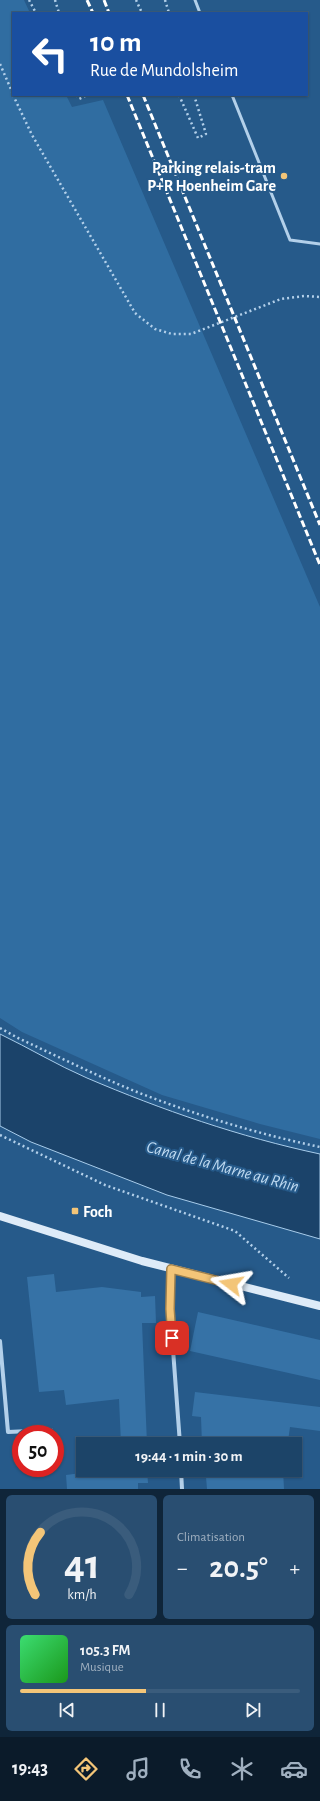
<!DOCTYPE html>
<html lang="fr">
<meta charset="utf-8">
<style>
:root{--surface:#1c4468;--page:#294e71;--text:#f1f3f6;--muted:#a0b0c0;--line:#3a5c7c;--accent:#f3c578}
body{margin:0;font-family:"Alegreya Sans",sans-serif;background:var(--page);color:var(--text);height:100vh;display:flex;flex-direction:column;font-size:15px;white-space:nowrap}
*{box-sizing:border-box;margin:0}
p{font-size:13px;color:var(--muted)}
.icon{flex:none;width:22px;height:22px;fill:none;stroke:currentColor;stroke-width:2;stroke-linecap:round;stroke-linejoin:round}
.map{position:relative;height:1489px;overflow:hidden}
.drawer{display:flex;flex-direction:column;gap:6px;padding:6px;background:#0f2539;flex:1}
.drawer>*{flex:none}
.top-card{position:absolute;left:12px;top:12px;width:296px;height:84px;border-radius:0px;box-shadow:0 1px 3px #0004,0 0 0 1px var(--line);background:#1a4fa0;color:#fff;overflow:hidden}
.speed{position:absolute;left:12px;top:1425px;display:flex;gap:8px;font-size:20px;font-weight:700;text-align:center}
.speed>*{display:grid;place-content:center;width:52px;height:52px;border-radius:50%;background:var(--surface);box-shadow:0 1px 3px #0004,0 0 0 1px var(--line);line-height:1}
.speed .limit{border:6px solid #d22;background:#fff;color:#111}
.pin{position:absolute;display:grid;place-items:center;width:34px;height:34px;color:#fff;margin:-17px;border-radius:8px;box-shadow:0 2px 6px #0006}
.me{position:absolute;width:44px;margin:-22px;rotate:284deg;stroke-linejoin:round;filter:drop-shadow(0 0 3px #0008)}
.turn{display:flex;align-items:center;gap:14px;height:84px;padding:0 12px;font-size:18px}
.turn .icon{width:52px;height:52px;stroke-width:2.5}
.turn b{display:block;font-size:28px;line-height:34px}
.big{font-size:30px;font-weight:700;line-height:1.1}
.drawer .tile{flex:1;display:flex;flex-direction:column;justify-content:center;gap:6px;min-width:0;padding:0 14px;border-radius:6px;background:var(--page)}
.drawer .dial{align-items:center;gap:0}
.dial svg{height:104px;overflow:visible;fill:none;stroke:var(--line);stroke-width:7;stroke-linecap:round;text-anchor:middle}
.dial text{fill:var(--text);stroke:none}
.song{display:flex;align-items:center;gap:12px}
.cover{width:48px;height:48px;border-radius:6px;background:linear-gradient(135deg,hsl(140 70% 55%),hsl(120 70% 35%))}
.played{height:4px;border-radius:2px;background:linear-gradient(90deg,var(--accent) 45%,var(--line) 45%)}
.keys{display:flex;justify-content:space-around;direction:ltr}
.heat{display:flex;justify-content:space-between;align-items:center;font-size:22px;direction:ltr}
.drawer .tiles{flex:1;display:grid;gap:6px;grid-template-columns:1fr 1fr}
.tile:last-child{grid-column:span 2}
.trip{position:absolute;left:76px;top:1437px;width:226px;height:40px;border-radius:0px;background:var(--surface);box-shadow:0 1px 3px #0004,0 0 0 1px var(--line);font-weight:700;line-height:40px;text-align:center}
.tab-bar{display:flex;height:64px;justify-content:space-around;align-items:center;background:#0b1b2a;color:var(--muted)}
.tab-bar .icon{width:28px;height:28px}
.tab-bar .on{color:var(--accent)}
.tab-bar b{font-size:18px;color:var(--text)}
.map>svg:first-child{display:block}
.green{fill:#306da1}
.water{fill:#1b436a;stroke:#a8ccea}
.building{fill:#3672a6}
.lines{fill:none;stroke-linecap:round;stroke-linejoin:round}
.path{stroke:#b3d0ea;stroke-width:2.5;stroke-dasharray:2 3;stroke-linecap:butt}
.lane{stroke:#b3d0ea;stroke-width:3}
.street{stroke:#b3d0ea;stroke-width:4}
.secondary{stroke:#deebf8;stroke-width:8}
.rail{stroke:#fff;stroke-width:3;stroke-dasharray:7 3;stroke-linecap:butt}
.route-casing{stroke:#9e804e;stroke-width:10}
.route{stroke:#f3c578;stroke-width:7}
.poi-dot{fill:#f3c578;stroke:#265a8a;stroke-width:1.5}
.labels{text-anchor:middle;stroke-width:4;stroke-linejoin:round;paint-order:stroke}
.poi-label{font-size:16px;font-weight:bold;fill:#fff;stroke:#265a8a;text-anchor:end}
.water-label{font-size:17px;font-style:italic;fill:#bfdaf1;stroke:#265a8a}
</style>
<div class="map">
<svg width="320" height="1489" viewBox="0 0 320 1489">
<rect width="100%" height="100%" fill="#265a8a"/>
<path class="green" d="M0,0H24L30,13H13V95H66L72,107L103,100L320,607V1139L260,1124L162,1095L22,1032L0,1018Z"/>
<path class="water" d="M0,1034C29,1048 57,1065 87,1078C162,1110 240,1137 320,1154V1239L167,1195L31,1142L0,1126Z"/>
<path class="building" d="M54,1274L56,1292L102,1287L141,1292V1297L155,1296L156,1323H142L147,1444H121L119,1399L66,1405L64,1390L39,1392L27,1277Z
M198,1312L320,1340V1380L190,1351Z
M195,1392L320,1407V1431L290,1427L288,1441L282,1440V1444H202L201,1417L192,1416Z
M104,1470H147L148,1483H138V1489H67L66,1475Z
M204,1470H283L284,1489H207L206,1477H204Z"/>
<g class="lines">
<path class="path" d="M29,0L36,13
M55,0L59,13
M136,0L142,13
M165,0L169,13
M0,64L13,94
M13,95L32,135L135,313L155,329L172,334H191L281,299L304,296L320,297
M77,95L79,99L87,95
M179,95L198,138L206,134L194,95
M0,1028L18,1038C57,1056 97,1076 137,1092C196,1115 258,1134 320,1147
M0,1135L105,1185L235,1231L289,1278"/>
<path class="lane" d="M195,0L200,13
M232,95L290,240L320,244"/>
<path class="street" d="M171,1269L170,1309L180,1444
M0,1341L8,1432L51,1430
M181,1470L182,1489"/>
<path class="secondary" d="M0,1216L142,1261L320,1306"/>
<path class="rail" d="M87,0L93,13
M104,0L109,13
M127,95L320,565
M143,95L320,525"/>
</g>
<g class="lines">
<defs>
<path id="route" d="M172,1338L170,1309L171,1269L231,1284"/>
</defs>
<use href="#route" class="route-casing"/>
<use href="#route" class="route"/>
</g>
<g class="poi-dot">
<circle cx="284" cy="176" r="4"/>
<rect x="71" y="1207" width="8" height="8" rx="2"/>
</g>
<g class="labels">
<g class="poi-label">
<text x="276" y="173">Parking relais-tram<tspan x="276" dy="18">P+R Hoenheim Gare</tspan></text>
<text x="83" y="1217" text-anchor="start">Foch</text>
</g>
<g class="water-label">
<text transform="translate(223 1166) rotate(15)" y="6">Canal de la Marne au Rhin</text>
</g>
</g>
</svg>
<div class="speed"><div class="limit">50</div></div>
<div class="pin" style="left:172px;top:1338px;background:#d93025"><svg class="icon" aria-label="arrive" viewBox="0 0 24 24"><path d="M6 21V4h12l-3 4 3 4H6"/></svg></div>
<svg class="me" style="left:231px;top:1284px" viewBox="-20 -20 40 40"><path d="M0-17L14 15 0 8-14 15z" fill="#f3c578" stroke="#fff" stroke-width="4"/></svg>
<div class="trip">19:44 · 1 min · 30 m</div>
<div class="top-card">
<div class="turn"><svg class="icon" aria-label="left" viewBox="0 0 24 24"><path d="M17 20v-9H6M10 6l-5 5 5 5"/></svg><div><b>10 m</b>Rue de Mundolsheim</div></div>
</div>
</div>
<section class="drawer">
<div class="tiles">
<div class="tile dial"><svg viewBox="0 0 100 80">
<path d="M14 69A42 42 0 1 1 86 69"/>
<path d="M14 69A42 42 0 0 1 18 21" stroke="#f3c578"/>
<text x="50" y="56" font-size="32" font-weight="700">41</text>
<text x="50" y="72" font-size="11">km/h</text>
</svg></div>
<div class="tile"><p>Climatisation</p>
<div class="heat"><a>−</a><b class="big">20.5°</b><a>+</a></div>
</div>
<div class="tile">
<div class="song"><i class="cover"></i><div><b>105.3 FM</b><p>Musique</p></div></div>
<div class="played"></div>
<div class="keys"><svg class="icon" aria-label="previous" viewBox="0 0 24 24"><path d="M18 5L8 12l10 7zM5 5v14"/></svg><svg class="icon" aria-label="pause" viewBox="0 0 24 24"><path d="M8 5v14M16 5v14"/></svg><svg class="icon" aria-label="next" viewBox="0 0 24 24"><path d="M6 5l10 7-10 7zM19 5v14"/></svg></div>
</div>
</div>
</section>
<nav class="tab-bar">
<b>19:43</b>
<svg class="icon on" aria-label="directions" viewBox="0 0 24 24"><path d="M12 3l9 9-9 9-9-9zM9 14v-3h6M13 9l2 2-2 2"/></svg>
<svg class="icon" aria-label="music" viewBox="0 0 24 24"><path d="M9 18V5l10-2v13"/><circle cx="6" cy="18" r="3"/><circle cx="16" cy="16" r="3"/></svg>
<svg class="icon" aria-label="phone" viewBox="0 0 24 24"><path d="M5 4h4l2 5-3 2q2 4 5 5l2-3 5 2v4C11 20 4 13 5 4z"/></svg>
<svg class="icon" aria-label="climate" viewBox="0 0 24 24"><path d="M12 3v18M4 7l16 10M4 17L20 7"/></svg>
<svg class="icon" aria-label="car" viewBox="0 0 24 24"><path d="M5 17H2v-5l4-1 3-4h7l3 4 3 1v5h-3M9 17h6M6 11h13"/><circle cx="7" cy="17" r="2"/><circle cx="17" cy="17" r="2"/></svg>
</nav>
